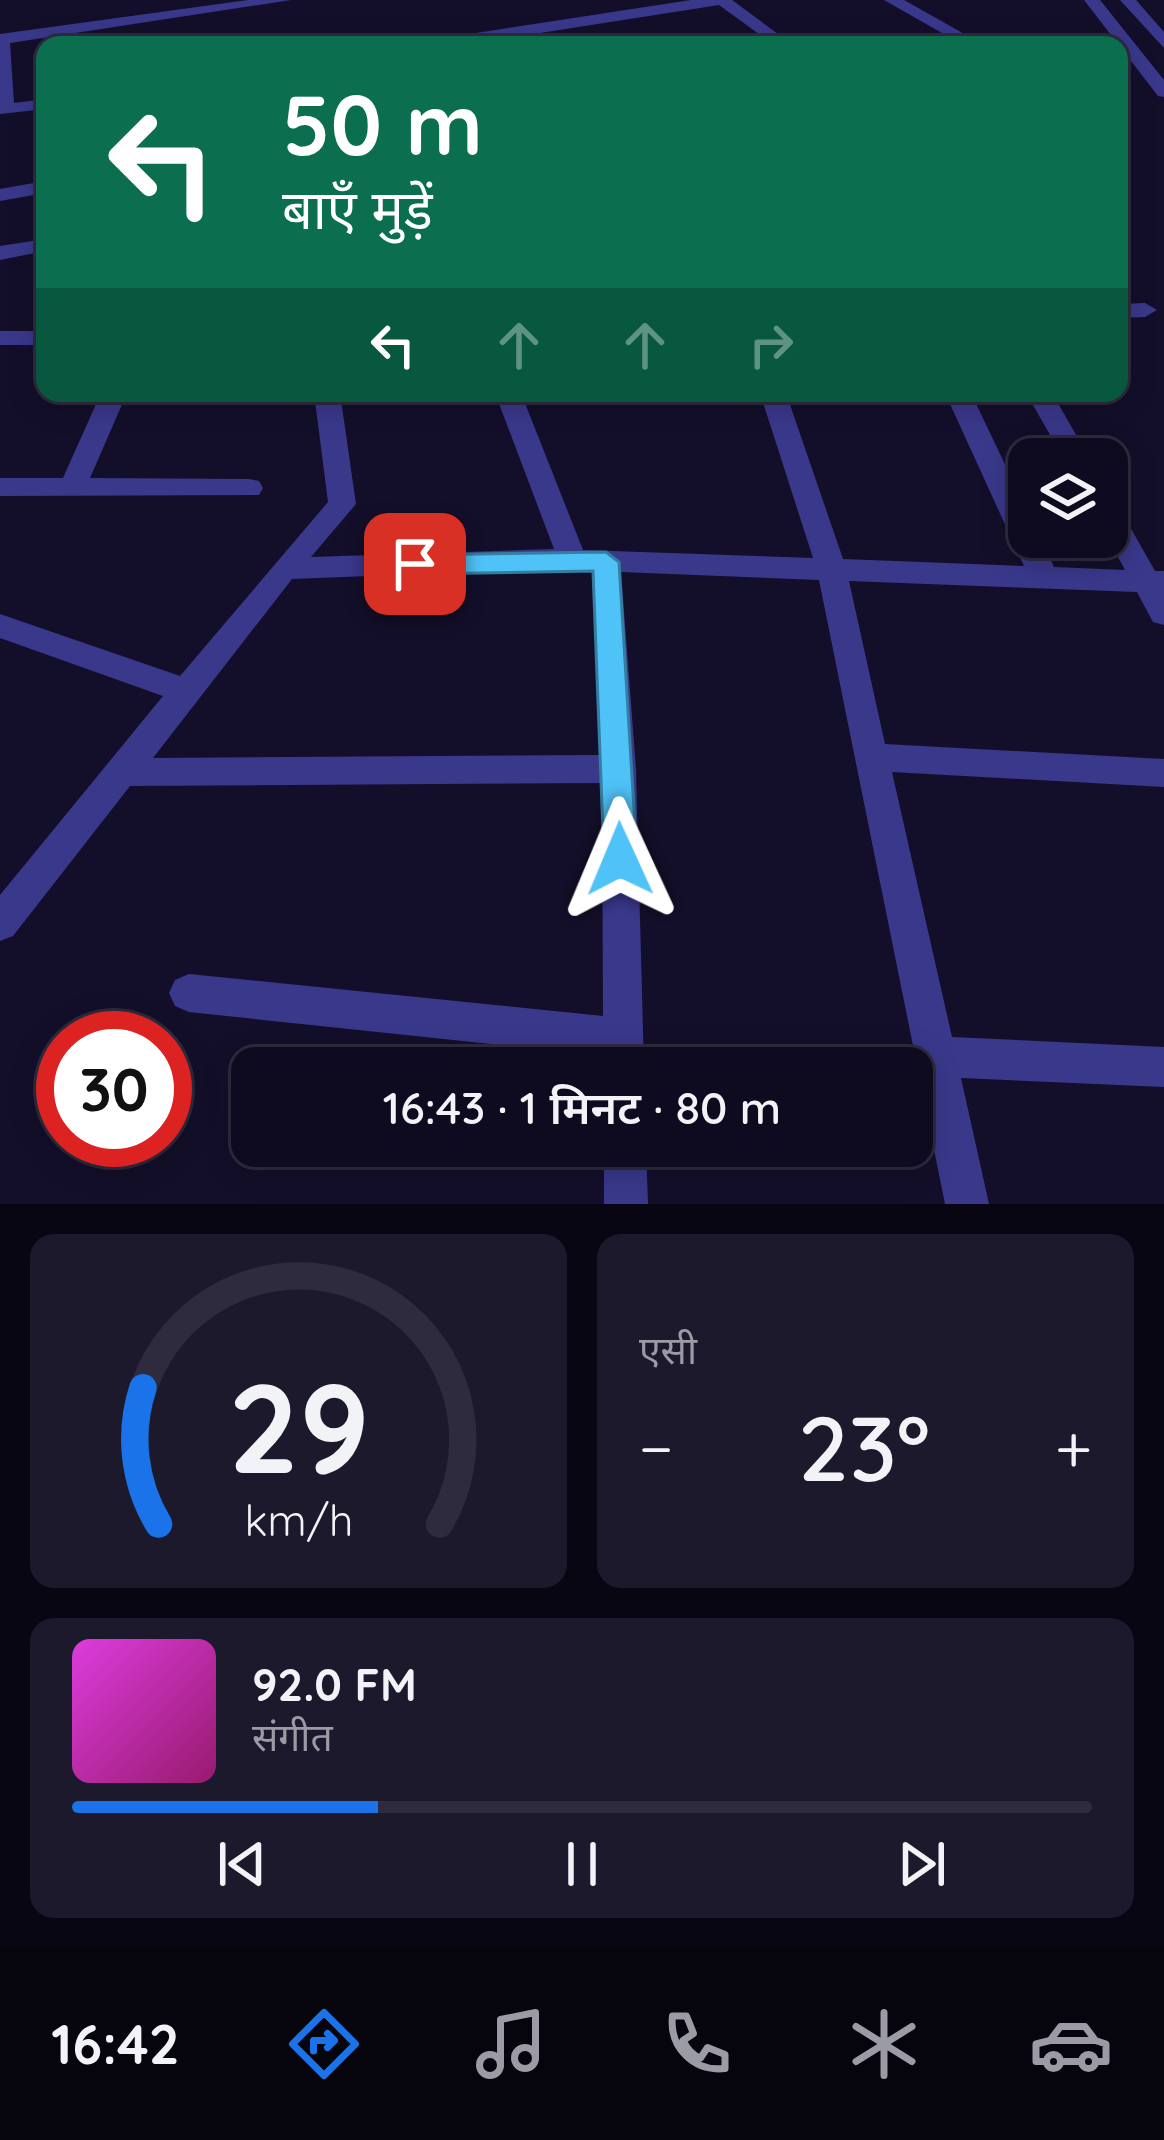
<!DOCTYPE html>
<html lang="hi">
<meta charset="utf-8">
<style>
:root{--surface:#0e0b20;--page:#1c192d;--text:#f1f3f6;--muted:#9b9ba5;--line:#2e2b3e;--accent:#1a73e8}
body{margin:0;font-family:Quicksand,"Noto Sans Devanagari",sans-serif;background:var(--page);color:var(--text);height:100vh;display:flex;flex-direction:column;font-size:45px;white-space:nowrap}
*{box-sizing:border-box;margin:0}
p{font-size:39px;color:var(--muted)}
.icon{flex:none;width:66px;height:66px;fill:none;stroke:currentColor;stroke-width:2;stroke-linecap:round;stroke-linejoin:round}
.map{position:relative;height:1204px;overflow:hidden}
.side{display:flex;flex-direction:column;gap:30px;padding:30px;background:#080612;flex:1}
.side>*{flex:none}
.hud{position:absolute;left:36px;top:36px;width:1092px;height:366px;border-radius:24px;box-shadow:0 6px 30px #0003,0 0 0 3px var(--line);background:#0b6e4f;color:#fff;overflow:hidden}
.tools{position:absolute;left:1008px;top:438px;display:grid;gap:24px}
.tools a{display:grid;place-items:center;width:120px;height:120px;border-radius:24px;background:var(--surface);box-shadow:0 6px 30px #0003,0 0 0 3px var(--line);font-size:60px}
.speed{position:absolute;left:36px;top:1011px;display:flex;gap:24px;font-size:60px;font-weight:700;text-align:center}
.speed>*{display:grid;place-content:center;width:156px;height:156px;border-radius:50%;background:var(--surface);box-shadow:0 6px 30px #0003,0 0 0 3px var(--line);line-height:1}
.speed .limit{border:18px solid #d22;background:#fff;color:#111}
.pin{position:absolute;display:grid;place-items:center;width:102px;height:102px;color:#fff;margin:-51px;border-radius:24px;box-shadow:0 6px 18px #0006}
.me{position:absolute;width:132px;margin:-66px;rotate:359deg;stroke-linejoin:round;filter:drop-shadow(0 0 9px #0008)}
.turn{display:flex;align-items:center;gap:42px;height:252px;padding:0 48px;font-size:54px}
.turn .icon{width:156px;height:156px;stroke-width:2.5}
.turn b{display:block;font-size:84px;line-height:102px}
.lanes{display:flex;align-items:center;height:114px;padding:0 48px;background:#0003;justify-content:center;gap:60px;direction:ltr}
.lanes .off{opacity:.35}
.big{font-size:90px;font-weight:600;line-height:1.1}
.side .card{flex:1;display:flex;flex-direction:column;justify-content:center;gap:18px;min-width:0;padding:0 42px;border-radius:24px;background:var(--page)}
.side .dial{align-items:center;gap:0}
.dial svg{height:312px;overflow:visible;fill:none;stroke:var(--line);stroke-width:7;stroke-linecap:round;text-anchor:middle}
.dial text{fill:var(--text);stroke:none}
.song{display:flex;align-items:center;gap:36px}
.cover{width:144px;height:144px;border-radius:18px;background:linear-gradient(135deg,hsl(300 70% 55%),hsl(320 70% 35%))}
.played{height:12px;border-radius:6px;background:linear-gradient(90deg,var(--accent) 30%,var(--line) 30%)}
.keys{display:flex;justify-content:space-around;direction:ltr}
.heat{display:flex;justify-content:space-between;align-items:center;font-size:66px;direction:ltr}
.side .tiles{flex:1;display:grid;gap:30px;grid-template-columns:1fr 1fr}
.card:last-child{grid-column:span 2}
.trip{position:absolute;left:231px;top:1047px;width:702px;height:120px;border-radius:24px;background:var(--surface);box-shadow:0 6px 30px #0003,0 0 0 3px var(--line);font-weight:600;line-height:120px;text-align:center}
.tabs{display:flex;height:192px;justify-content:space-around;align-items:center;background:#06040d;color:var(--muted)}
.tabs .icon{width:84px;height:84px}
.tabs .active{color:var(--accent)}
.tabs b{font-size:54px;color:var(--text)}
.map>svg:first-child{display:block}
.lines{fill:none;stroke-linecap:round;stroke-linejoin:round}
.minor{fill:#3a388b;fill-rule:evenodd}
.route{fill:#4fc3f7;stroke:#337fa1;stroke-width:3}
</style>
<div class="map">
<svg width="1164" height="1204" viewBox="0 0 1164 1204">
<rect width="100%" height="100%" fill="#130f2a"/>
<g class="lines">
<path class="minor" d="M248,0H291L10,43L14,103L45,99V109L0,114V34Z
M691,0H732L793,45H774L719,5L463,45H422L430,40Z
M884,0H904L984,45H963Z
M1084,0H1100L1164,80V97L1158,96Z
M1120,0H1136L1164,32V48Z
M45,181V193L0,201V189Z
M45,239V251L0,260V246Z
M1119,304L1145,303L1157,310L1145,317L1119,318Z
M0,331H45V345H0Z
M101,393H127L90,478L249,479L259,481L263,488L259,495L0,496V478H63Z
M314,393H340L356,504L311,557L554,549L495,393H521L583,550L813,558L760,393H786L843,559L1024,566L945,393H971L1029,515V537H1040L1054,567L1125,570L1107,537V501L1117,504L1155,571H1164V625L1153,622L1137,592L849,581L885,744L1164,759V787L892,772L952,1037L1164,1047V1087L961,1078L989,1204H945L819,580L621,572L636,769L644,1068H604L603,1056L189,1012L175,1006L169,993L175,980L189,974L603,1016L602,783L130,786L13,936L0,941V895L163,696L0,638V614L180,676L328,502ZM546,569L592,571L601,755L153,758L292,579Z
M1026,393H1052L1090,459H1064Z
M604,1146H646L648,1204H604Z"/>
</g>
<path class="route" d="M606,552L619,562L637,859L632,869L620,873L609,869L604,859L593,571L415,574L401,564L415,555Z"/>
</svg>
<div class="tools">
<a><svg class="icon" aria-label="layers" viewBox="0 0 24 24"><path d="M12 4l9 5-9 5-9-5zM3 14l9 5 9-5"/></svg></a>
</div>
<div class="speed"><div class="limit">30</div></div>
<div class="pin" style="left:415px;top:564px;background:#d93025"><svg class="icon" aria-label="arrive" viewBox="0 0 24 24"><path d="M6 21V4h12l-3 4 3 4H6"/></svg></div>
<svg class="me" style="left:620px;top:859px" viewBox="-20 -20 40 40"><path d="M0-17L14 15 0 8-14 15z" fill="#4fc3f7" stroke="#fff" stroke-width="4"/></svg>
<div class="trip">16:43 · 1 मिनट · 80 m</div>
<div class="hud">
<div class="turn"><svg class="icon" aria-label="left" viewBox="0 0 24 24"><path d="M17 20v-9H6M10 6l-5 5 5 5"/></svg><div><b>50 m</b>बाएँ मुड़ें</div></div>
<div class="lanes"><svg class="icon" aria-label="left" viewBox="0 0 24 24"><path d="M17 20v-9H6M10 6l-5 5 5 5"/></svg><svg class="icon off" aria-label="ahead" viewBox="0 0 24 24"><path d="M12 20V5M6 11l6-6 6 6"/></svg><svg class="icon off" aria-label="ahead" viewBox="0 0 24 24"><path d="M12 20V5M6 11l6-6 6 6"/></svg><svg class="icon off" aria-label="right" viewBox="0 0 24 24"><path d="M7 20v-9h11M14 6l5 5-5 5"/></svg></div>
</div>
</div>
<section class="side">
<div class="tiles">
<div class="card dial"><svg viewBox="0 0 100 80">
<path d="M14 69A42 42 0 1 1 86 69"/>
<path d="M14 69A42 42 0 0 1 10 34" stroke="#1a73e8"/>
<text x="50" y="56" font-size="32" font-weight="700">29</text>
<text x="50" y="72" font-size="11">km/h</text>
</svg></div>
<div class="card"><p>एसी</p>
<div class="heat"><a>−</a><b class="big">23°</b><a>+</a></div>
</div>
<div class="card">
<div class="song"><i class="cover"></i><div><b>92.0 FM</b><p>संगीत</p></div></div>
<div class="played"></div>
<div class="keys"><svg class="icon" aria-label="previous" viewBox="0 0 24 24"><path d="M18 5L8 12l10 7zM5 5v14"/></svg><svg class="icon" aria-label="pause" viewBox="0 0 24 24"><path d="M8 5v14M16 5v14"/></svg><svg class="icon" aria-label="next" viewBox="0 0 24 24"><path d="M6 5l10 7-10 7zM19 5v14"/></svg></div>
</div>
</div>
</section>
<nav class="tabs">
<b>16:42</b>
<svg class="icon active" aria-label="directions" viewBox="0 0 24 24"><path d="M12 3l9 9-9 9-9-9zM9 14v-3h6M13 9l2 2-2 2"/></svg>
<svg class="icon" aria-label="music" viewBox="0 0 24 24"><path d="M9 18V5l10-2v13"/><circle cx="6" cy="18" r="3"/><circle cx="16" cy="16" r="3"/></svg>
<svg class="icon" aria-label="phone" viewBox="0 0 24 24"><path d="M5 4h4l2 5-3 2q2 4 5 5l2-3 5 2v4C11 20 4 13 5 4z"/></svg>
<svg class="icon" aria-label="climate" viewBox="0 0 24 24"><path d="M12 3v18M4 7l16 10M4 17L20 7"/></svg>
<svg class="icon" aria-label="car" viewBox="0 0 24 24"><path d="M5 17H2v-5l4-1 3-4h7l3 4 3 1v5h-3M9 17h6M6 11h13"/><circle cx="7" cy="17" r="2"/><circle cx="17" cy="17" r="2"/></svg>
</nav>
